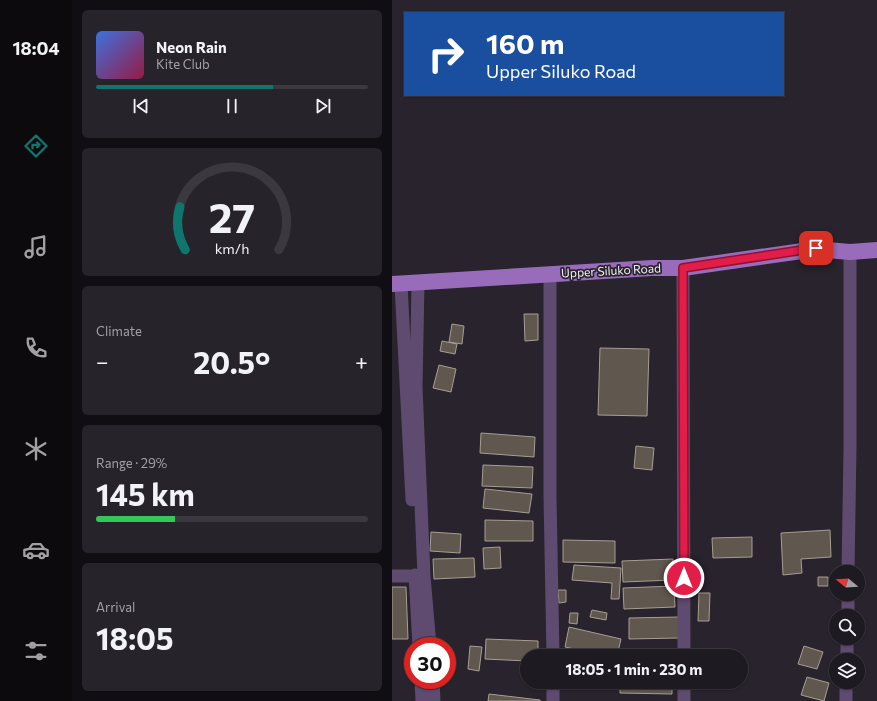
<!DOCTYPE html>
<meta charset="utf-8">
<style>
:root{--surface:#1e1a21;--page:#26232a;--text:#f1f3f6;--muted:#a1a1a5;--line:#3c383f;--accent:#0f766e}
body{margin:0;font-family:Commissioner,sans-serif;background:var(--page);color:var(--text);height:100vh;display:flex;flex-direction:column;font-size:15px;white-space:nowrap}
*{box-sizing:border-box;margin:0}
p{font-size:13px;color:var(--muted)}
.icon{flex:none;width:22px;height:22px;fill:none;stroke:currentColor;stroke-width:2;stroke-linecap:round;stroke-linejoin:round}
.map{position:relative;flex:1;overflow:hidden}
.drawer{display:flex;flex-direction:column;gap:10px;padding:10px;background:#100e12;width:320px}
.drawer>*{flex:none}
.banner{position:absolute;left:12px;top:12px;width:380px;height:84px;border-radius:0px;box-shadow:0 1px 3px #0004,0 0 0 1px var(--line);background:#1a4fa0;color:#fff;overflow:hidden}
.needle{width:26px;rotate:288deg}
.controls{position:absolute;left:437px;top:565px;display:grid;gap:8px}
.controls a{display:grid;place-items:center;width:36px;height:36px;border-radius:50%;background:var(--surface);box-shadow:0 1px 3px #0004,0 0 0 1px var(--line);font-size:20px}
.speed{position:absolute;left:12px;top:637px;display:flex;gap:8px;font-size:20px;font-weight:700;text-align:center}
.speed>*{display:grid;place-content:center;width:52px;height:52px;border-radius:50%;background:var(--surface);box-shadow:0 1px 3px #0004,0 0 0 1px var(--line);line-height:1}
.speed .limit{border:6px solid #d22;background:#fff;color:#111}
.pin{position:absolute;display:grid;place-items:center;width:34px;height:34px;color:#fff;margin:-17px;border-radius:8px;box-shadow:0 2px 6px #0006}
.me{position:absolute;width:44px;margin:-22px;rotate:0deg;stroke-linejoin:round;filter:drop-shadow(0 0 3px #0008)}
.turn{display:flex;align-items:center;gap:14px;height:84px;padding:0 16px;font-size:18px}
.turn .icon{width:52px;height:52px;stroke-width:2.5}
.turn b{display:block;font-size:28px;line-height:34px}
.big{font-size:30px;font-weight:700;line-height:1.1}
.drawer .card{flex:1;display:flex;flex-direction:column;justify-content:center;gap:6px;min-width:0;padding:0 14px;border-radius:6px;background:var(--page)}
.drawer .dial{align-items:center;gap:0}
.dial svg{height:104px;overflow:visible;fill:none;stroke:var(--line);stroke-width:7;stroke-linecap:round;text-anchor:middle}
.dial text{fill:var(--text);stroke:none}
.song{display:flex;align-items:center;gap:12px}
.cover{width:48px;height:48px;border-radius:6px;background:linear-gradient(135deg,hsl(220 70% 55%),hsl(340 70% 35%))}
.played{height:4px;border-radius:2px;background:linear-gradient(90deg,var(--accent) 65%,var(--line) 65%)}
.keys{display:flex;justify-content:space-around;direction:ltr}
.heat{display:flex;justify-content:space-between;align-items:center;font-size:22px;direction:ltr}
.charge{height:6px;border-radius:3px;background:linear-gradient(90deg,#34c759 29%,var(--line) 0)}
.trip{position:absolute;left:128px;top:649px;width:228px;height:40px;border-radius:20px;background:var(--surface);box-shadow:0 1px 3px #0004,0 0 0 1px var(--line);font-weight:700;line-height:40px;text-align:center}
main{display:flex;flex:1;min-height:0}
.dock{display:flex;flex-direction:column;width:72px;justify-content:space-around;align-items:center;background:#0c0a0d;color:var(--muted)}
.dock .icon{width:28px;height:28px}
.dock .selected{color:var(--accent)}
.dock b{font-size:18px;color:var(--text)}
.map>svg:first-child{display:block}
.building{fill:#60584e;stroke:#a79e93}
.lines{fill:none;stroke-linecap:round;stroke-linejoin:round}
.minor{stroke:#5f4a70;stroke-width:13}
.major{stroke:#986bbb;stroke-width:16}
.route-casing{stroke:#92132f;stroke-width:10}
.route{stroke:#e11d48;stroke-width:7}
.labels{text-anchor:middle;stroke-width:3.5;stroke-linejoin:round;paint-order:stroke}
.street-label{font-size:12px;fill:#f6f2f9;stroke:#28232c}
</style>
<main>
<nav class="dock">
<b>18:04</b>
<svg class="icon selected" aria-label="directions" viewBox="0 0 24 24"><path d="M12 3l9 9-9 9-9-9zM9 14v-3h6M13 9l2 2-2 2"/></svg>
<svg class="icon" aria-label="music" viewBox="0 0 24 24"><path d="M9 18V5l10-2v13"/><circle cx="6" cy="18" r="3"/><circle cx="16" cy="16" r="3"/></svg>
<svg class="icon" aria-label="phone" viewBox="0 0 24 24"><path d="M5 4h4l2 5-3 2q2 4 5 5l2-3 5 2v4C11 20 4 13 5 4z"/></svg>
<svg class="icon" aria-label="climate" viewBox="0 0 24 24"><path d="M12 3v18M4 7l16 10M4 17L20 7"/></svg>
<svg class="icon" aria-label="car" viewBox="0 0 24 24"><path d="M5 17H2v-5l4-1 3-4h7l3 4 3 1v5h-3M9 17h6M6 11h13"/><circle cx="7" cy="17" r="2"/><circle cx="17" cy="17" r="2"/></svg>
<svg class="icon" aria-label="filters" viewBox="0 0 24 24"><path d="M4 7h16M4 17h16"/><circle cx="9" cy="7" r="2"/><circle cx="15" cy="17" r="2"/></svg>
</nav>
<section class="drawer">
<div class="card">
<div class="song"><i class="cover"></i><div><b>Neon Rain</b><p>Kite Club</p></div></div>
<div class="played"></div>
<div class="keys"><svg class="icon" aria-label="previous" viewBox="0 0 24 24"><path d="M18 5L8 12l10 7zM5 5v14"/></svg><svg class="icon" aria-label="pause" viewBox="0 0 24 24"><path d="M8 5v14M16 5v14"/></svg><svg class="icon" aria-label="next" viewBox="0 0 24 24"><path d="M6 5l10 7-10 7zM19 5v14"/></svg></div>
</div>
<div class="card dial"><svg viewBox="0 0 100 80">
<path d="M14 69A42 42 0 1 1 86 69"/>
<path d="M14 69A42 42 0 0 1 10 36" stroke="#0f766e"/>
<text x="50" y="56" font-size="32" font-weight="700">27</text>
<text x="50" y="72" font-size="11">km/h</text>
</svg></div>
<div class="card"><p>Climate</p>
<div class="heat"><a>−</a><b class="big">20.5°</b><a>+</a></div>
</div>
<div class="card"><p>Range · 29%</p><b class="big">145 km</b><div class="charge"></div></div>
<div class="card"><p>Arrival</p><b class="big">18:05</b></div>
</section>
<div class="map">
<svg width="485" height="701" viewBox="0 0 485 701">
<rect width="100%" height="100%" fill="#28232c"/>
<path class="building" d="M132,314H146V340L133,341Z
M60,324L72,326L70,344L57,342Z
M50,341L65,344L63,354L48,351Z
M208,348L257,349L255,416L206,415Z
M47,365L64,369L59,392L41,388Z
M89,433L143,437L142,457L88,453Z
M244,446L262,448L260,470L242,468Z
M91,465L141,467L140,488L90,486Z
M93,489L140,494L137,513L91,508Z
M93,520L141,521V541H93Z
M438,530L439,557L409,559L410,573L391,575L389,533Z
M39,532L69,534L68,553L38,551Z
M360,537V557L321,558L320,538Z
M171,540L223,541V563L171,562Z
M108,547L109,568L92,569L91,548Z
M82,558L83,577L42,579L41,559Z
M281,559L282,580L231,582L230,561Z
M182,565L229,568L227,599H219L220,583L180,580Z
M426,577H436V586H426Z
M282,586L283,607L232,609L231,588Z
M0,587H14L16,639H0Z
M166,590H174V602L167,603Z
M307,593H318L317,621H306Z
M200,610L215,613L214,620L198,617Z
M178,613H186L185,624L177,623Z
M287,617V638L237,639V618Z
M177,627L229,639L225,656H215L173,647Z
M94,639L146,641V656H135V661L93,659Z
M78,646L90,647L87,671L76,669Z
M412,646L431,652L425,669L406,664Z
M415,677L437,683L432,701L409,695Z
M228,682H280V694L228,693Z
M97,694L148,700V701H96Z"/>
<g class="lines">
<path class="minor" d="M291,268L292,656
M158,275V496L161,656
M26,283L24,387L32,576L38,646
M9,284L20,500
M456,572L458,448V252
M23,575L27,646
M0,576H32
M456,616V594
M455,660V638
M29,680L30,701
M41,680L42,701
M161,682V701
M292,682V701
M454,701V682"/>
<path class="major" d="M0,284L260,268H291L424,249L458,252L485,250"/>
</g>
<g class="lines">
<defs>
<path id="route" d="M292,578L291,268L424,248"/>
</defs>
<use href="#route" class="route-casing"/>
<use href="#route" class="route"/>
</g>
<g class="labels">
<g class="street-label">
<text transform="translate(219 271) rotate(-3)" y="4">Upper Siluko Road</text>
</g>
</g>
</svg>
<div class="controls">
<a><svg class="needle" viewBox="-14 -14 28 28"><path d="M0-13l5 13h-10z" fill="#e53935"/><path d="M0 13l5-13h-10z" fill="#a1a1a5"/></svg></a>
<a><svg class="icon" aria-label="search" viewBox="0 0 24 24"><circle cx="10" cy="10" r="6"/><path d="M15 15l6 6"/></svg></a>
<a><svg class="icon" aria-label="layers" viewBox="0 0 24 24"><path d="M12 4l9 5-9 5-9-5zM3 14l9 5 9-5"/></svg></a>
</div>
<div class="speed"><div class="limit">30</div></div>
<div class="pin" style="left:424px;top:248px;background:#d93025"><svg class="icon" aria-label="arrive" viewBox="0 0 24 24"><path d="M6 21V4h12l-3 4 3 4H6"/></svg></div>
<svg class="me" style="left:292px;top:578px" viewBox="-20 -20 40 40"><circle r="17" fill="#e11d48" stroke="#fff" stroke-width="3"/><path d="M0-11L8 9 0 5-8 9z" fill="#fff"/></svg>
<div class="trip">18:05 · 1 min · 230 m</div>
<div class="banner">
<div class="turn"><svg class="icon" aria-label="right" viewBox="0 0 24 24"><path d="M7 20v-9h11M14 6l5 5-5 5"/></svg><div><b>160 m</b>Upper Siluko Road</div></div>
</div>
</div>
</main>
